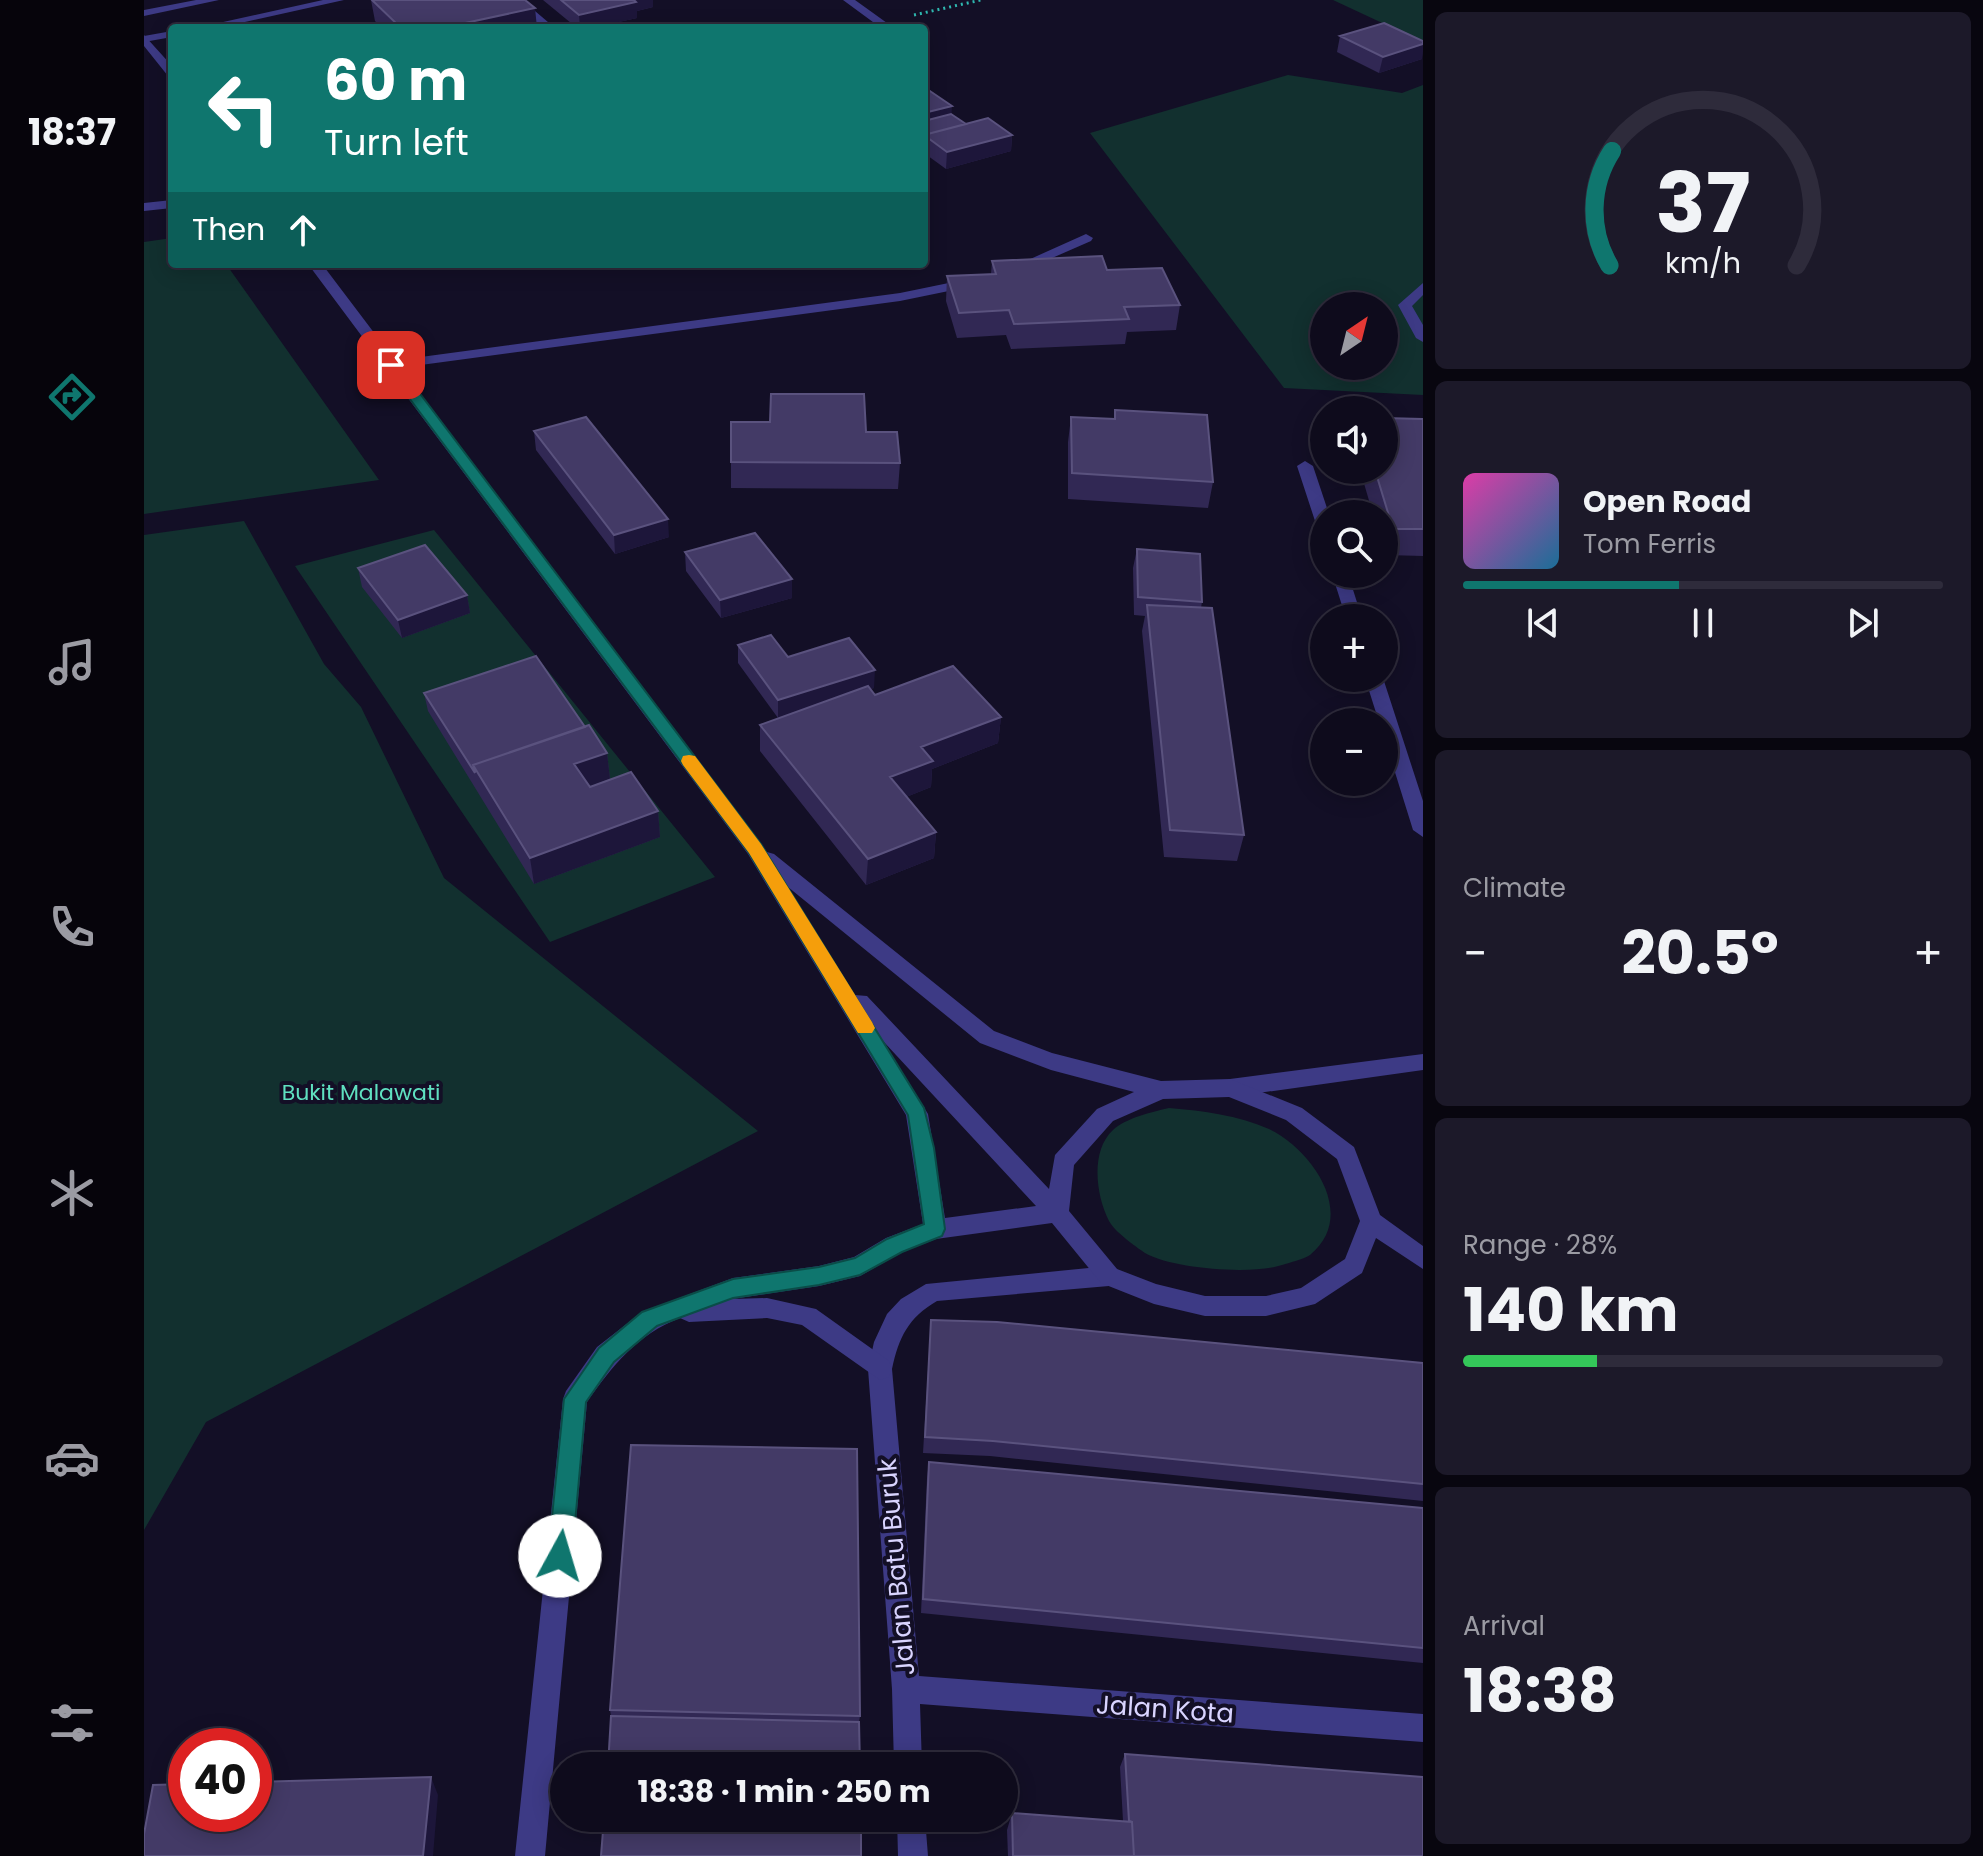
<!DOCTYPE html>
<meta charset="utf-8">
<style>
:root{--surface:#0e0b1c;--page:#1c1929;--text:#f1f3f6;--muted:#9b9ba3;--line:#2e2b3b;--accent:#0f766e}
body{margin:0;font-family:Poppins,sans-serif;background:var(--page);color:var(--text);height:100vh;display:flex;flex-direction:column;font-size:30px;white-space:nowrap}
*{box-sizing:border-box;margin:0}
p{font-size:26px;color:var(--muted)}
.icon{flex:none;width:44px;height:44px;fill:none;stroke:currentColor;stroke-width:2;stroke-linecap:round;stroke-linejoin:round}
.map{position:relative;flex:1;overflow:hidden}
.details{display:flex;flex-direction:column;gap:12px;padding:12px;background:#08060f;width:560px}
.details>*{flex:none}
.hud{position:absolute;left:24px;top:24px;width:760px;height:244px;border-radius:8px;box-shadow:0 4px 20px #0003,0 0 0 2px var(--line);background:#0f766e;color:#fff;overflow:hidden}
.needle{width:52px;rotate:35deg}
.buttons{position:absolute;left:1166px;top:292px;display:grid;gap:16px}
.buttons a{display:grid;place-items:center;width:88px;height:88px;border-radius:50%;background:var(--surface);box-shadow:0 4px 20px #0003,0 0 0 2px var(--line);font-size:40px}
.speed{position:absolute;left:24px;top:1728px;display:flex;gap:16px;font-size:40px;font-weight:700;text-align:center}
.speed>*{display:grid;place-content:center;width:104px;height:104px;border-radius:50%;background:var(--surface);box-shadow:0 4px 20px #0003,0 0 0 2px var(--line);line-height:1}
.speed .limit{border:12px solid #d22;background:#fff;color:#111}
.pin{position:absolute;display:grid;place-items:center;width:68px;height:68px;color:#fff;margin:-34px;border-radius:16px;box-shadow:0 4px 12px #0006}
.me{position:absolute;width:88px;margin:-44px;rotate:6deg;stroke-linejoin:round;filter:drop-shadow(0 0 6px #0008)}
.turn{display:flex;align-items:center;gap:28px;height:168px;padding:0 24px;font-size:36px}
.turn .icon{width:104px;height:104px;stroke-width:2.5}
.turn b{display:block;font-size:56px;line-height:68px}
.then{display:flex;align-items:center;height:76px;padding:0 24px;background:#0003;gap:16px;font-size:30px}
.big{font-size:60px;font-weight:700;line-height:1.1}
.details .card{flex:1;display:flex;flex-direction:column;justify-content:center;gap:12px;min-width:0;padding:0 28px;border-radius:12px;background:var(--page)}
.details .dial{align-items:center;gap:0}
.dial svg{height:208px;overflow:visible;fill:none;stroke:var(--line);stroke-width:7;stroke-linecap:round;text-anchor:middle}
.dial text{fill:var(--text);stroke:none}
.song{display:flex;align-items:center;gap:24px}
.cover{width:96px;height:96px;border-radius:12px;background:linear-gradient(135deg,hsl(320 70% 55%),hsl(200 70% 35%))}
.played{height:8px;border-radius:4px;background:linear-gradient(90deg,var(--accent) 45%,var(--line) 45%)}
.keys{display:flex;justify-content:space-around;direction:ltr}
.heat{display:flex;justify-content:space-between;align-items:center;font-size:44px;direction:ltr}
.charge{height:12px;border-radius:6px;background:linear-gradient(90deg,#34c759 28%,var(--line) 0)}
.trip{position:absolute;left:406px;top:1752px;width:468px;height:80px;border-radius:40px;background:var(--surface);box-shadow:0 4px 20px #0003,0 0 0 2px var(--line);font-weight:700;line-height:80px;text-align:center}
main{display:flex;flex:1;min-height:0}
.menu{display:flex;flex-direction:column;width:144px;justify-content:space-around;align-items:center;background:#06040b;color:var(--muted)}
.menu .icon{width:56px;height:56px}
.menu .current{color:var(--accent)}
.menu b{font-size:36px;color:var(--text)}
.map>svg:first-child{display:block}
.green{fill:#12302f;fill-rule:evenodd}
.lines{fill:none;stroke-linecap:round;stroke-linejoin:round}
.path{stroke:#2fb8b0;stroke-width:3;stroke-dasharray:2 4;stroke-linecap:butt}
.service{fill:#3d3a85;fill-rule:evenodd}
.minor{fill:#3d3a85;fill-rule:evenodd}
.tertiary{fill:#3d3a85;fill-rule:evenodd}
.wall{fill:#312854}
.shaded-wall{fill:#1d163a}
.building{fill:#433a66;stroke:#5a527e;stroke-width:2}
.route{fill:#0f766e;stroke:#0a4d48;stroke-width:2}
.slow{fill:#f59e0b}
.labels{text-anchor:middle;stroke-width:8;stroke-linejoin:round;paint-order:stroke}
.park-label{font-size:22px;fill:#5fe0c0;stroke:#130f26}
.near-street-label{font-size:26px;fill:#d9d4ff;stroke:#130f26}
</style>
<main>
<nav class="menu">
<b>18:37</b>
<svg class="icon current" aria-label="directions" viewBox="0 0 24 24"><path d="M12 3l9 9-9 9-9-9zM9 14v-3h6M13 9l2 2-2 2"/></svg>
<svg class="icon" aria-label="music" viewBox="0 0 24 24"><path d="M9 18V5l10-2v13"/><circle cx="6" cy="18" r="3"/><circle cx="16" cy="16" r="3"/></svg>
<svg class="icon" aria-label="phone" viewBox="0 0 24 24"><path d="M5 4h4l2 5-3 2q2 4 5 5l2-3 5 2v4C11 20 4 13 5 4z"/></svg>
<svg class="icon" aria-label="climate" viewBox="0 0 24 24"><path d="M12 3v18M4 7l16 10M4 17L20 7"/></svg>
<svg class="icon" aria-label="car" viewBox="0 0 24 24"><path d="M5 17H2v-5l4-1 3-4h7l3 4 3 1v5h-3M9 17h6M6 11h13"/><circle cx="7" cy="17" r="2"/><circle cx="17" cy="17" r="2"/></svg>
<svg class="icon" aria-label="filters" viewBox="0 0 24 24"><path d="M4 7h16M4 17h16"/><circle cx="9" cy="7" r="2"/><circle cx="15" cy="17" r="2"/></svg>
</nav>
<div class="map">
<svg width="1279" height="1856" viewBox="0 0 1279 1856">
<rect width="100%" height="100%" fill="#130f26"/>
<path class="green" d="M1189,0H1279V42Z
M1144,75L1258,93L1279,85V395L1140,388L946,133ZM1180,306H1240V366H1180Z
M28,238V264H82L235,480L0,514V242Z
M100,521L180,664L217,707L300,878L614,1131L62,1422L0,1530V535Z
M290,530L571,877L406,942L151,566Z
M1025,1108C1060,1111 1093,1115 1125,1129C1169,1150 1214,1216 1166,1255C1158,1260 1147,1262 1138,1265C1108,1275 1029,1269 1001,1253C991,1246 971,1232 965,1221C952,1196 946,1151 969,1130C982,1118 1008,1112 1025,1108Z"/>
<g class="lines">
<path class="path" d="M770,15L837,0"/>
<path class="service" d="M52,0H75L0,16V10Z
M366,0H378L411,28H398Z
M699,0H711L743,23L733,25Z
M28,200V208L0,211V203Z
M942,234L949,238L947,241L876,272L864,269Z
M829,278L836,282L834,285L756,301L247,369L240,365L247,361L756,293Z
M1161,461L1169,466L1185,514H1180V529L1172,524L1153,466Z
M1188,574H1204L1218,618H1202Z
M1221,678H1239L1279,801V837L1269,830L1240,737V722H1235Z
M1279,1054V1070L1086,1097L1078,1094L1075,1088L1078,1082L1086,1079Z"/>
<path class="minor" d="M179,0H200L74,28H52Z
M28,31V37L0,42V36Z
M1279,283V295L1268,306L1279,325V342L1272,338L1254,305Z
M965,1266L973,1269L977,1276L973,1283L965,1286L793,1301C764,1318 755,1337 748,1369L775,1676L1279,1714V1742L776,1704L778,1766H750L748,1689L724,1369L730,1342L743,1314L757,1299L782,1284Z
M753,1818H781L784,1856H754Z"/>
<path class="tertiary" d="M0,35L28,66V77L24,76L0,46Z
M164,264H178L623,852L630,854L850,1031L908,1053L1017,1081L1086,1079L1158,1108L1210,1147L1236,1215L1279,1246V1269L1232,1238L1218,1273L1171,1304L1122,1316H1061L1010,1304L957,1283L908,1223L792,1239L758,1252L716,1276L675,1286L588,1299L623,1298L672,1309L745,1361L748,1369L745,1377L736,1380L658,1325L623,1318L545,1322L536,1318C494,1334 468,1366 443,1402L401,1856H371L419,1399L422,1391L453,1347L498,1312L589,1278L675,1266L710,1257L742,1238L779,1224L762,1115L604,854ZM644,887L836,1043L907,1070L990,1092L953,1109L911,1155L905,1189L723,996L711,995ZM739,1041L892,1206L801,1218L784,1114ZM1085,1097L1142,1120L1193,1159L1216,1221L1201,1259L1157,1288L1122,1296H1061L1012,1284L973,1269L925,1211L930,1165L969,1121L1019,1099Z"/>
</g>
<path class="wall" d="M227,0H381L393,28H238L231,21Z
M399,0H509V7L493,11V18L447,28H433Z
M1196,36L1279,41L1278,59L1235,73L1193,52Z
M780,87L807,114L822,124L868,135L867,151L802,169L780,153Z
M848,261L963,270L1036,305L1032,330L983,332L981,344L867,349L862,335L813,338L802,301L803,276L847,274Z
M971,410L1069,482L1064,508L924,499V442L927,417L970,419Z
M1279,419V556L1242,555L1240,550V514H1229L1216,470H1240Z
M390,431L525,537L471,554L392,450Z
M722,432L756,463L754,489L587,488V462Z
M993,549L1058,602L1057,608L1100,835L1093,861L1020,857L998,631L1001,616L990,615L989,568Z
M541,552L648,598L577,618L542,571Z
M214,568L323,595L326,613L258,638L218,587Z
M594,645L644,657L730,688L726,689L731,695L857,717L854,743L788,769L787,787L762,797L792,832L790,858L722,885L616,751V725L634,718L594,663Z
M280,693L441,727L463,753L466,779L445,786L514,811L516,837L390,884L284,711Z
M787,1320L1279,1363V1501L846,1456L779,1453Z
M785,1462L1279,1508V1663L777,1613L783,1478Z
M466,1710L716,1716L715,1722L467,1716Z
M981,1754L1279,1856H864L863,1830L868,1813L979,1821L976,1767Z"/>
<path class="shaded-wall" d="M485,0H509V7L493,11V18L447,28H436L435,15Z
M391,8L393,28H298Z
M1279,44L1278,59L1235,73L1239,57Z
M808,106L807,123L780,130V113Z
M868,135L867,151L802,169L803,152Z
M524,519L525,537L471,554L470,535Z
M648,579V598L577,618L576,600Z
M323,595L326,613L258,638L254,620Z
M731,670L730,688L634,719V700Z
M857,717L854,743L788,769L787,787L745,804L746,777L777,747Z
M463,753L466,779L433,791L430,764Z
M514,811L516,837L390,884L386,858Z
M792,832L790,858L722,885L724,859Z
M287,1777L294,1795L289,1856H279Z"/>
<path class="building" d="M228,0H381L391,8L298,28H257Z
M417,0H490L492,2L435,15Z
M1240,23L1279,41V44L1239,57L1196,36Z
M154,24L157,28H136Z
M780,87L808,106L780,113Z
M807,114L822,124L780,135V121Z
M844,118L868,135L803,152L780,135Z
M958,256L963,270L1018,268L1036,305L980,307L985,319L870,324L865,310L815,313L803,276L852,274L848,261Z
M627,394H720L722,432H753L756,463L587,462V422H626Z
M971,410L1063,415L1069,482L928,473L927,417L971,419Z
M442,417L524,519L470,535L390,431Z
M1240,418L1279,419V529H1249L1231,470H1240Z
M611,533L648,579L576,600L541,552Z
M281,545L323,595L254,620L214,568Z
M993,549L1056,554L1058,602L994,597Z
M1003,605L1068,608L1100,835L1026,830Z
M627,635L644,657L705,638L731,670L634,700L594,645Z
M392,656L441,727L329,765L331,773L280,693Z
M809,666L857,717L777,747L789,761L746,777L792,832L724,859L616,725L724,686L731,695Z
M445,725L463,753L430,764L446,787L487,772L514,811L386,858L329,765Z
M787,1320L853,1322L1279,1363V1484L849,1441L781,1437Z
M487,1445L713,1449L716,1716L466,1710Z
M785,1462L1279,1508V1648L779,1599Z
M467,1716L715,1722L716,1766H464Z
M981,1754L1279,1777V1856H990L988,1822L985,1821Z
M287,1777L279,1856H0V1834L9,1785L42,1784V1814H110V1782Z
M868,1813L988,1822L990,1856H869Z
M460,1818H717V1856H457Z"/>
<path class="route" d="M242,362H252L617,844L780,1108L790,1148L801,1229L798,1236L758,1252L716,1275L675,1285L589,1298L513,1326L470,1362L442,1402L428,1556L424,1564L416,1567L407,1564L404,1556L420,1399L455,1348L498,1312L589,1279L675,1267L711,1258L743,1239L780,1224L764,1115L605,853L242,367Z"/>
<path class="slow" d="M545,755L551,756L617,844L728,1022L731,1028L728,1033H714L605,853L539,765L537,761L539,756Z"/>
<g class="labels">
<g class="park-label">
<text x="217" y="1100">Bukit Malawati</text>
</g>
<g class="near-street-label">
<text transform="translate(752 1567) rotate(-95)" y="9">Jalan Batu Buruk</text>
<text transform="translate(1021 1709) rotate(4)" y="9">Jalan Kota</text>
</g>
</g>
</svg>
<div class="buttons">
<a><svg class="needle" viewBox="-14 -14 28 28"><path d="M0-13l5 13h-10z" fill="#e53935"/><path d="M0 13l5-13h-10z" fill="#9b9ba3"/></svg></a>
<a><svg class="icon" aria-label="sound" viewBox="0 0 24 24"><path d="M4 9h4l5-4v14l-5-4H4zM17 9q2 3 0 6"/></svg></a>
<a><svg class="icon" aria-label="search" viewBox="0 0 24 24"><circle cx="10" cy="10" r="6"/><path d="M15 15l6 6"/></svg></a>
<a>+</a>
<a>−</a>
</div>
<div class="speed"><div class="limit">40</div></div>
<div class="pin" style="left:247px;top:365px;background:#d93025"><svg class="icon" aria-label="arrive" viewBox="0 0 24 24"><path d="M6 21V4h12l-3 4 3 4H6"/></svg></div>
<svg class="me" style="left:416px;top:1556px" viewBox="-20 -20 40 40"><circle r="19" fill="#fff"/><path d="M0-13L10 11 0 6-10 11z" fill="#0f766e"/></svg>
<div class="trip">18:38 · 1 min · 250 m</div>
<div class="hud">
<div class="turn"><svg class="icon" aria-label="left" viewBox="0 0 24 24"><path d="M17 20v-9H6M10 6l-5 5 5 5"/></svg><div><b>60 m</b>Turn left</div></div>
<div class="then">Then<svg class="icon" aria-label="ahead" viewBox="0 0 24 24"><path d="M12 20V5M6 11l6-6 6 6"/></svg></div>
</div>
</div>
<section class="details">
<div class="card dial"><svg viewBox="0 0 100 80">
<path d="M14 69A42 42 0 1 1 86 69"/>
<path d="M14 69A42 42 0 0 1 15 25" stroke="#0f766e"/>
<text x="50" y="56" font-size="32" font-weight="700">37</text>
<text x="50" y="72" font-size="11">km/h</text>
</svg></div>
<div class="card">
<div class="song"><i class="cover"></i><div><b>Open Road</b><p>Tom Ferris</p></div></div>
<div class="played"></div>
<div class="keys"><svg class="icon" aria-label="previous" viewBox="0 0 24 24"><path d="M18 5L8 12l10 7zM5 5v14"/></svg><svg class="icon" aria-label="pause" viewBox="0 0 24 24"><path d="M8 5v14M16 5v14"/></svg><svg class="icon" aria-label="next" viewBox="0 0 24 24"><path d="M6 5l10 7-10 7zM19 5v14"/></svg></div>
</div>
<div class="card"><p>Climate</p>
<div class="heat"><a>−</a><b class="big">20.5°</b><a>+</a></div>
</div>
<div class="card"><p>Range · 28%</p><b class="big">140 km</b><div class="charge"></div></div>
<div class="card"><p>Arrival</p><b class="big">18:38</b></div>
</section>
</main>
